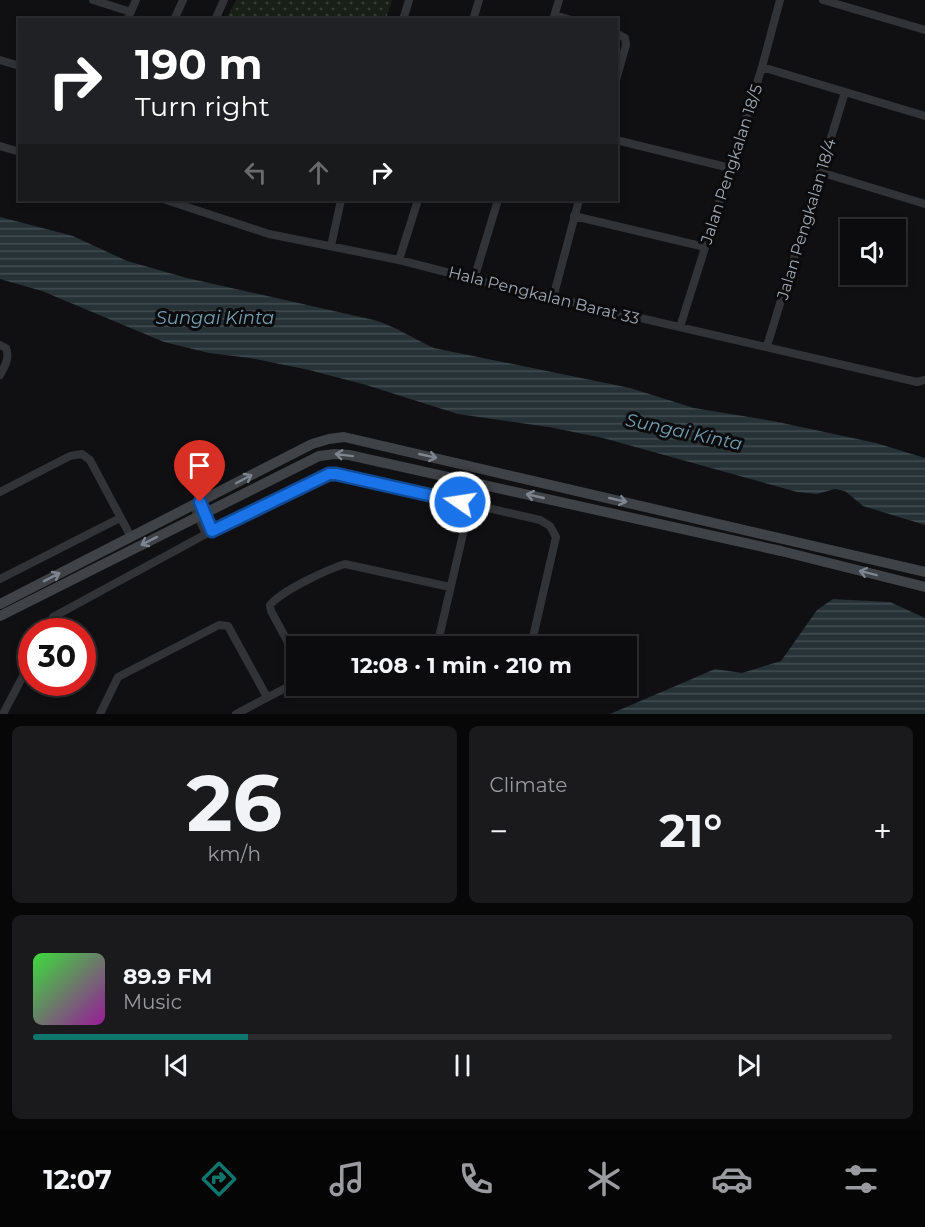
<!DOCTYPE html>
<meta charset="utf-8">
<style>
:root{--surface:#0c0c0e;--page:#1a1a1c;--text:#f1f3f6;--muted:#9a9b9e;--line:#2c2c2e;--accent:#0f766e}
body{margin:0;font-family:Montserrat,sans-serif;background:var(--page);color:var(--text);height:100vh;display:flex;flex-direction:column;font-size:22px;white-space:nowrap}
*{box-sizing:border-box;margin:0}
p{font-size:20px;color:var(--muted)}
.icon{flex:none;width:33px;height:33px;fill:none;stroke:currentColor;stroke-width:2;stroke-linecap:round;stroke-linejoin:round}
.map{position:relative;height:714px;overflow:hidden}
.drawer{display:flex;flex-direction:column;gap:12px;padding:12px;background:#070708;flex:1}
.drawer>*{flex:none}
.guide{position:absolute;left:18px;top:18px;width:600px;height:183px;border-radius:0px;box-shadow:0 3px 9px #0003,0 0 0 2px var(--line);background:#202124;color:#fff;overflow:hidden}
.controls{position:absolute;left:840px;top:219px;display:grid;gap:12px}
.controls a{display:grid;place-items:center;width:66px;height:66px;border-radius:0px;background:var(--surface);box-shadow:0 3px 9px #0003,0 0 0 2px var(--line);font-size:30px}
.speed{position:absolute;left:18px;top:618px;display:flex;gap:12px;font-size:30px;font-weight:700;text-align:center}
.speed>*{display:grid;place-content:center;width:78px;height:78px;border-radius:50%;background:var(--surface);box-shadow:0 3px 9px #0003,0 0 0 2px var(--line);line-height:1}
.speed .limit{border:9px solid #d22;background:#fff;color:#111}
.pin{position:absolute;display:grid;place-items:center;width:51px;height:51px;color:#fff;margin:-62px -26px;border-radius:50% 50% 50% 0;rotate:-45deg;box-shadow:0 0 6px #0007}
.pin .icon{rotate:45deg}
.me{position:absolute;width:66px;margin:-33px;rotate:283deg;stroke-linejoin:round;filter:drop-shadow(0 0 4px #0008)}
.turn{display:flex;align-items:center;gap:21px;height:126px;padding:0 18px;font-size:27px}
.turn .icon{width:78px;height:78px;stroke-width:2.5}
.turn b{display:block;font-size:42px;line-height:51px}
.lanes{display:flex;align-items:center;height:57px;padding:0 18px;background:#0003;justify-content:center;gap:30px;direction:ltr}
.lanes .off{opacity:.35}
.big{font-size:45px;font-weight:700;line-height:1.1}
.drawer .card{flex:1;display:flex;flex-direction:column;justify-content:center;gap:9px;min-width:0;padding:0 21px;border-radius:9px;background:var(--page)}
.drawer .dial{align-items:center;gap:0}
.dial b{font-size:78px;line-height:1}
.song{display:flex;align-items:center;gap:18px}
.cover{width:72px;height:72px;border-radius:9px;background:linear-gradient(135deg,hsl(120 70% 55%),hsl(300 70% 35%))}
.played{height:6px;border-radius:3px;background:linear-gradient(90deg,var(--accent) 25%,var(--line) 25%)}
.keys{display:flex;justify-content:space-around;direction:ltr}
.heat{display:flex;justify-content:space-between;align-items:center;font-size:33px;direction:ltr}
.drawer .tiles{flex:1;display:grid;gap:12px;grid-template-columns:1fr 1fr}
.card:last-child{grid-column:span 2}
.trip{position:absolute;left:286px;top:636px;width:351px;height:60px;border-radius:0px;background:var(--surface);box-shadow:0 3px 9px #0003,0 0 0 2px var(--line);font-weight:700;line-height:60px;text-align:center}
.menu{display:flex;height:96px;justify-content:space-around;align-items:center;background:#050506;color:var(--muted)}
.menu .icon{width:42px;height:42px}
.menu .active{color:var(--accent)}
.menu b{font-size:27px;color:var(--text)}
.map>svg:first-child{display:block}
.park{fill:url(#park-dots)}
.water{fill:url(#water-rules)}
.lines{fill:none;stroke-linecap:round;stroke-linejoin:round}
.street{stroke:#313337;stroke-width:8}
.secondary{stroke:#3f4247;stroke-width:10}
.oneway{stroke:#7e858e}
.route-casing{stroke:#114b97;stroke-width:15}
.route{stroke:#1a73e8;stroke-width:10}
.labels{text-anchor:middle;stroke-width:6;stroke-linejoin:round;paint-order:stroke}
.street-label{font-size:16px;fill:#a0a9b4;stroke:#0b0b0d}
.water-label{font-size:18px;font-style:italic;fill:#73a0b3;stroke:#0b0b0d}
</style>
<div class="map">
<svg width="925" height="714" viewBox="0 0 925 714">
<defs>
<pattern id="park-dots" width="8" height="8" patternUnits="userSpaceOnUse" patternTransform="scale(1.5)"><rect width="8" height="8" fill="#182018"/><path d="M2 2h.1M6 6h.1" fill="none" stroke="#363e37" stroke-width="1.8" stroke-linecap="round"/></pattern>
<pattern id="water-rules" width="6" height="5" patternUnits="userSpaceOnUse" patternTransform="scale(1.5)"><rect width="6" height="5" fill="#263236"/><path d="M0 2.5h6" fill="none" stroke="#424d51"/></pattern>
</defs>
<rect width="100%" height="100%" fill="#101012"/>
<path class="park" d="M236,0H392L386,19H226Z"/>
<path class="water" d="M0,217L73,236L127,261L187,278L374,320C395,326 414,339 434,348L630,388L694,408L773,421L876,443L925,458V525L863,506L845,491L835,489L817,494L797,492L603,438L549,427L458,414L366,385L309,370L250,358L209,353L164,342L42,291L0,279Z
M833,599L890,602L925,618V714H610L715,669L742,673L781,661L817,610Z"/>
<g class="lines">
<path class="street" d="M93,0L131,12
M823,0L925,30
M555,15L571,20
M127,20L136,0
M174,20L183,0
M215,20L224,0
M403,20L409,0
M473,20L479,0
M553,20L559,0
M616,33L625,38L626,45L616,80
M0,60L20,66
M762,67L925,116
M616,140L730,168
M0,146L20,152
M820,172L925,204
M166,200L269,234L399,260L493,284L917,382L925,380
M574,216L705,247
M331,246L341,200
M399,260L418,200
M474,279L498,200
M553,298L579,200
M680,327L762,67L780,0
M0,345L6,348C10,358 5,366 0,375
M767,346L845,92
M0,492L70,456L82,454L90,460L131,537
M200,502L212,531
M470,504L540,520L550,526L556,537L531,646
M193,505L206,534
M0,579L120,518
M46,632L53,617L206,534L321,476L336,474L470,504L437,646
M297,659L271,611L270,605C283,590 326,570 345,564L450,587
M3,714L32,659
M100,714L118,677L219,625L228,626L267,697
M236,714L297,682"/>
<path class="secondary" d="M0,604L312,444L329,439L344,437L925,572
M0,616L319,456L335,454L349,455L781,551L925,587"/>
</g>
<defs><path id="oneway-shaft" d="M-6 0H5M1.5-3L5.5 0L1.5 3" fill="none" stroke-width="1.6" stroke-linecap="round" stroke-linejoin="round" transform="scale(1.5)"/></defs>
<g class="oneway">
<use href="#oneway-shaft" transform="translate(344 455) rotate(-173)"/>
<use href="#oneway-shaft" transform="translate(428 456) rotate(13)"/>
<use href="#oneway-shaft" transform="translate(244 479) rotate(-28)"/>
<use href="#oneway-shaft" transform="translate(535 496) rotate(-167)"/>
<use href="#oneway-shaft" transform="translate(618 500) rotate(13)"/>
<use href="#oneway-shaft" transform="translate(149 541) rotate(153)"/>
<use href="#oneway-shaft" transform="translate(868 573) rotate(-166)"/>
<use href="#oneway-shaft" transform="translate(52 577) rotate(-27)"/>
</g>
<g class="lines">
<defs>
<path id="route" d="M200,502L212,531L329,474H336L460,502"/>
</defs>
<use href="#route" class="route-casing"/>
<use href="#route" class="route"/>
</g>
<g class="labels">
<g class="street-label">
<text transform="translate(731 164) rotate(-72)" y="6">Jalan Pengkalan 18/5</text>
<text transform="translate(806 219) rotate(-73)" y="6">Jalan Pengkalan 18/4</text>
<text transform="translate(544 295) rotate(14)" y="6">Hala Pengkalan Barat 33</text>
</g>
<g class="water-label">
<text x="215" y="324">Sungai Kinta</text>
<text transform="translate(684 432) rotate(12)" y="6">Sungai Kinta</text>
</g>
</g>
</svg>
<div class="controls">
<a><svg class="icon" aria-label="sound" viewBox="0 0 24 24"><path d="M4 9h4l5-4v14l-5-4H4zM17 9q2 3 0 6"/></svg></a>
</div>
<div class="speed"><div class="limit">30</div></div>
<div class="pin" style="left:200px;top:502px;background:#d93025"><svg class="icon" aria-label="arrive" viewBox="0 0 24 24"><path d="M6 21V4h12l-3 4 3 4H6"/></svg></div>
<svg class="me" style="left:460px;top:502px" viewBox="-20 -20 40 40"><circle r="17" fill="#1a73e8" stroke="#fff" stroke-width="3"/><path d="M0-11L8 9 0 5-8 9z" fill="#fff"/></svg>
<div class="trip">12:08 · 1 min · 210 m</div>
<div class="guide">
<div class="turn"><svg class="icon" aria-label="right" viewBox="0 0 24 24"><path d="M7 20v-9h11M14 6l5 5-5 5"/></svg><div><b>190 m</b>Turn right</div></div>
<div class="lanes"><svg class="icon off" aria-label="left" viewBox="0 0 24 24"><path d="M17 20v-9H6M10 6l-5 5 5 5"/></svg><svg class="icon off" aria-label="ahead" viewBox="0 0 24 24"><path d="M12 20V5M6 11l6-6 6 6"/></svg><svg class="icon" aria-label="right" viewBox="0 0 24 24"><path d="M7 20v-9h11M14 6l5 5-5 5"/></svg></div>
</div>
</div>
<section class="drawer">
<div class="tiles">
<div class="card dial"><b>26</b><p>km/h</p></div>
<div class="card"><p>Climate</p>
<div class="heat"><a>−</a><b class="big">21°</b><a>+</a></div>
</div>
<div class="card">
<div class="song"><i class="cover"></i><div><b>89.9 FM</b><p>Music</p></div></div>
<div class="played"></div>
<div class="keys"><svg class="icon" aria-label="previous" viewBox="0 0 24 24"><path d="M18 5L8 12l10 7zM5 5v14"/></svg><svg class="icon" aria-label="pause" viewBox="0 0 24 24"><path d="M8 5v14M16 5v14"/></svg><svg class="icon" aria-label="next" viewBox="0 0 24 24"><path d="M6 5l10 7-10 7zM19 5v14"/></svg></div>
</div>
</div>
</section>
<nav class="menu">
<b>12:07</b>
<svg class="icon active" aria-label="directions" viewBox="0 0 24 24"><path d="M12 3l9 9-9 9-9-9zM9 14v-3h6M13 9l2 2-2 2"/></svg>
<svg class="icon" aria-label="music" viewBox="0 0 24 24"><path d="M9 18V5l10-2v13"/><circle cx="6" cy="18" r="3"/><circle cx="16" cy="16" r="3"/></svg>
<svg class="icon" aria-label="phone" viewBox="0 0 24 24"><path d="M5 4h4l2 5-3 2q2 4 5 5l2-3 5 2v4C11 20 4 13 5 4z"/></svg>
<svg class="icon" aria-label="climate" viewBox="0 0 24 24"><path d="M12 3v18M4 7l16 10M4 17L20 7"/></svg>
<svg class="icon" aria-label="car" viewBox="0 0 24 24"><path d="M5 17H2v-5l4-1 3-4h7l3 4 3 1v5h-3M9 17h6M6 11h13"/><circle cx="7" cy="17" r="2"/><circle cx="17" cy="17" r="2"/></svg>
<svg class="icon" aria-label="filters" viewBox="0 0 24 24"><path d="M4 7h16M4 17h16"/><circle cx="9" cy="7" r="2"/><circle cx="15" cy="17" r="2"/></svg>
</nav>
